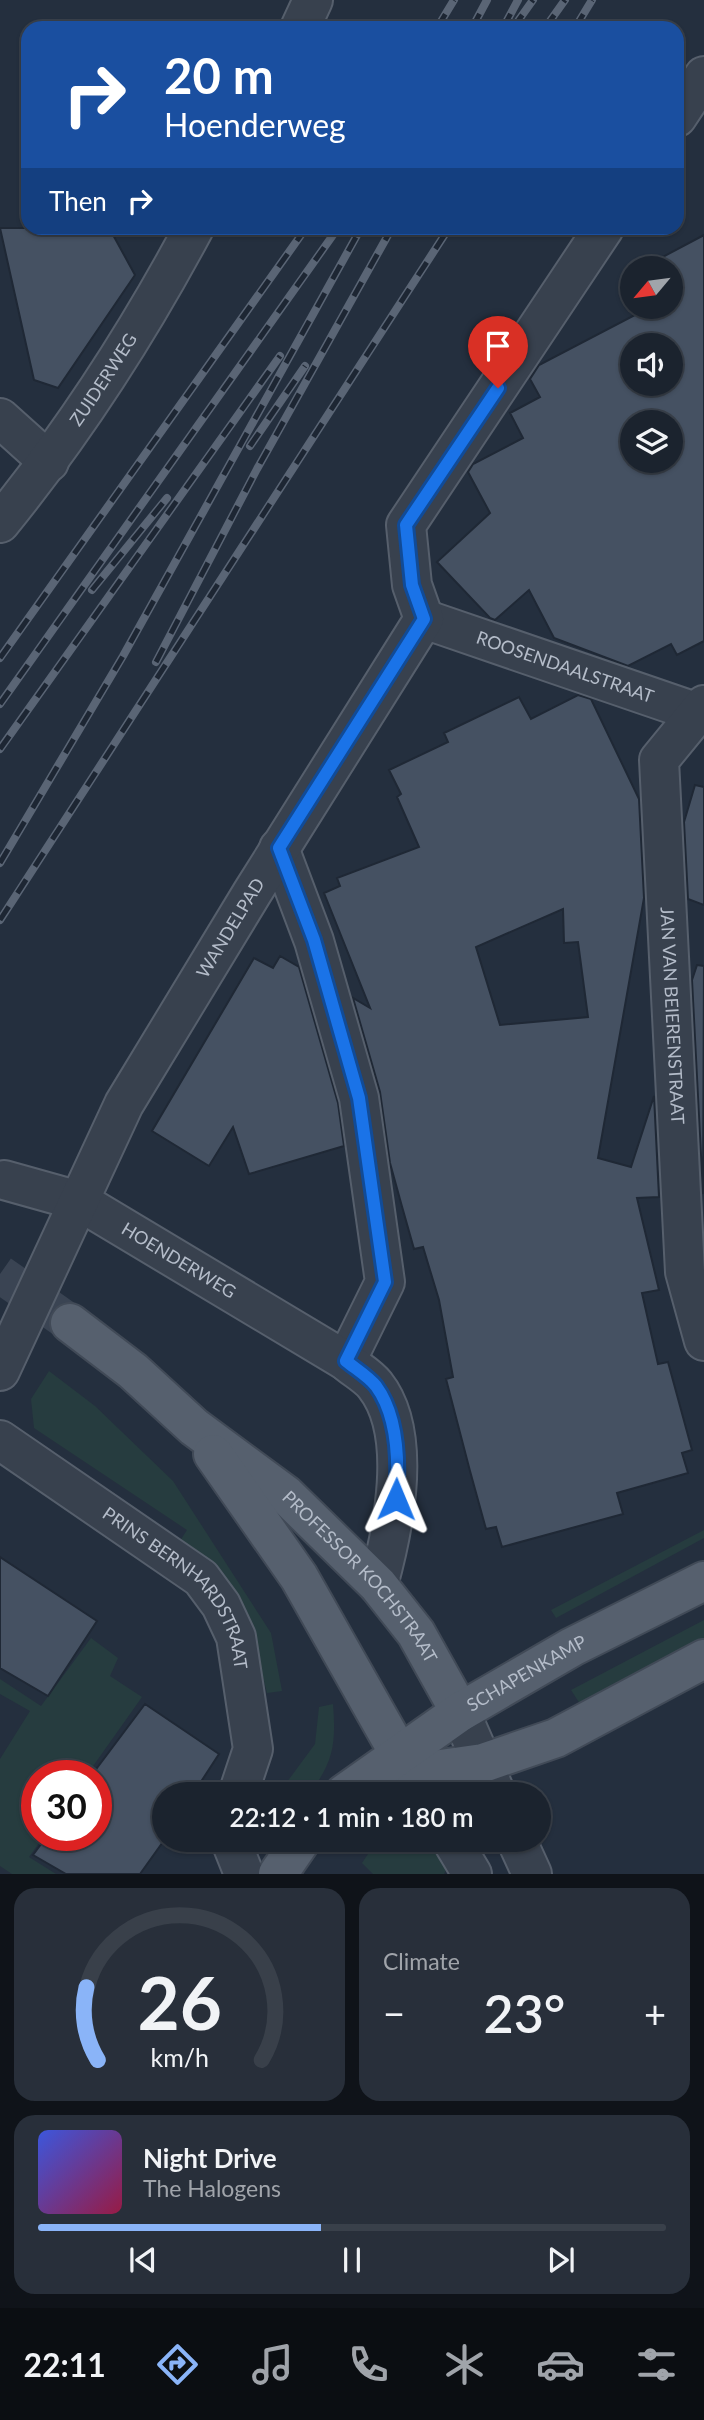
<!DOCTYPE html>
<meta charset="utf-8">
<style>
:root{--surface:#1b232e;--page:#282f3a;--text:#f1f3f6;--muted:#a0a4aa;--line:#39404a;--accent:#8ab4f8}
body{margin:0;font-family:Lato,sans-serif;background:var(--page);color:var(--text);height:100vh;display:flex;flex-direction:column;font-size:26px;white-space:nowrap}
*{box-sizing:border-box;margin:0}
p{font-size:23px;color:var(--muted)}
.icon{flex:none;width:38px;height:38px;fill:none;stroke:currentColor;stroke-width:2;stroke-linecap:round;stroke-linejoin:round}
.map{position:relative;height:1874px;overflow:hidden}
.details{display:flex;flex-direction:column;gap:14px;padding:14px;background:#0f1319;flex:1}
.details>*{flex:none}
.hud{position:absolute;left:21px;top:21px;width:663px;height:214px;border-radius:21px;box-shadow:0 2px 5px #0004,0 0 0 2px var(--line);background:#1a4fa0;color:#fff;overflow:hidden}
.needle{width:46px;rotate:241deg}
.fabs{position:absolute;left:620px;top:256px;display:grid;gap:14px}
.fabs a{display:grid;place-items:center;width:63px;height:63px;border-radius:50%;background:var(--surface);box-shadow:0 2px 5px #0004,0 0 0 2px var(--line);font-size:35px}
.speed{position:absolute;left:21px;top:1760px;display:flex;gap:14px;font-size:35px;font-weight:700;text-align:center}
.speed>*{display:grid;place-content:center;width:91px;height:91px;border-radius:50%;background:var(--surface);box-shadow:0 2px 5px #0004,0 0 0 2px var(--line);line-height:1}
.speed .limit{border:10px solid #d22;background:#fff;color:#111}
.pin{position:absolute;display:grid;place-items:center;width:60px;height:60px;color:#fff;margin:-72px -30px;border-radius:50% 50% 50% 0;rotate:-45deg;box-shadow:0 0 7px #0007}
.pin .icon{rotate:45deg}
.me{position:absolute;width:77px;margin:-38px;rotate:1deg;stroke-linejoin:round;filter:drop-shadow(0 0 5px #0008)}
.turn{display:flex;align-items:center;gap:24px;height:147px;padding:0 28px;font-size:32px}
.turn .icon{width:91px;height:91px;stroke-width:2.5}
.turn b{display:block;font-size:49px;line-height:60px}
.then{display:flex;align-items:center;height:66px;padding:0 28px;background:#0003;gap:14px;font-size:26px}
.big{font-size:52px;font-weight:600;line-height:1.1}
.details .card{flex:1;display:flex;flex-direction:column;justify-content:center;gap:10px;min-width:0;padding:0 24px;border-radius:21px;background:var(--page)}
.details .dial{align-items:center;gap:0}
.dial svg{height:182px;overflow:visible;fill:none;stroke:var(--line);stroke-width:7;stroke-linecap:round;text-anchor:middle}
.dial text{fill:var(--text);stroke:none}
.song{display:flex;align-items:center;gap:21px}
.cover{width:84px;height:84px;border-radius:10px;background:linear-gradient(135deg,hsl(230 70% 55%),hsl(340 70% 35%))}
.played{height:7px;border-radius:4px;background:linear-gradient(90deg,var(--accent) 45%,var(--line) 45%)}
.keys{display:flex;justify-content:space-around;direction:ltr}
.heat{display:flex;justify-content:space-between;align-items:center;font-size:38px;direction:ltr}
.details .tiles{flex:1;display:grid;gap:14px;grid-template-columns:1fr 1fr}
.card:last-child{grid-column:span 2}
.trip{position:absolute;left:152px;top:1782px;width:399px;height:70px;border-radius:35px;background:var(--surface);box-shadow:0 2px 5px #0004,0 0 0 2px var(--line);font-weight:600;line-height:70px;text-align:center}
.dock{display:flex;height:112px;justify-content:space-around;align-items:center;background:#0b0e12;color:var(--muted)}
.dock .icon{width:49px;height:49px}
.dock .active{color:var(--accent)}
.dock b{font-size:32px;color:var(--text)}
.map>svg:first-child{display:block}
.green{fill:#263c3f}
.building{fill:#455162;stroke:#1f2835;stroke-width:2;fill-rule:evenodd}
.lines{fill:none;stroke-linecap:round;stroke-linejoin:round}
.major-tunnel{stroke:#3a4453;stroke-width:38;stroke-dasharray:38 19;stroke-linecap:butt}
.minor-casing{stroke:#565f6c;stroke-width:42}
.major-casing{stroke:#414a57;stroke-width:42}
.minor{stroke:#38414e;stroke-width:38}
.major{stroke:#56606e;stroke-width:38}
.rail-casing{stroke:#5a6575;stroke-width:8}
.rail{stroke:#1d2633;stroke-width:5;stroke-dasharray:16;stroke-linecap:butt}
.route-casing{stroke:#114b97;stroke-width:18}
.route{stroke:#1a73e8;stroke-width:12}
.labels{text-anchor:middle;stroke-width:7;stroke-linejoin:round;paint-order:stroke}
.street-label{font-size:18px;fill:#b4bcc9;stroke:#1d2633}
</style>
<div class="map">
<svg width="704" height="1874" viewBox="0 0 704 1874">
<rect width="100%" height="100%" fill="#242f3e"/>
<path class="green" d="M49,1371L95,1406L173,1481L271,1633L282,1691L267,1693L255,1645L180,1541L187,1530L34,1428L31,1399Z
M704,1530V1538L556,1618L551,1610Z
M704,1620V1642L582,1707L571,1690Z
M91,1638L118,1658L110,1676L142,1697L86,1776H37V1836H44L29,1857L56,1874H12L0,1866V1759L30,1711L0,1694V1679L41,1706Z
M333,1704C336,1743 334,1762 309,1794H295L287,1782L315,1744L319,1707Z
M378,1839H424L447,1868L444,1874H373L362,1863Z"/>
<path class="building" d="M0,228H104L108,234L112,233L135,275L58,388L34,380Z
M704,235V641L677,655L671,644L628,666L554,638L529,590L495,620L490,618L437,562L490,513L468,472L473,464L523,438L510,413L540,397L530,379L539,365L652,306H670V296L674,294L670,286V268H661L657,260ZM632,345H670V383H632ZM632,422H670V460H632Z
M578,695L591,699L639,799L644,898L598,1158L631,1167L654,1096L659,1197L637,1198L659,1290L642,1293L658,1364L668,1362L692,1450L682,1453L688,1473L617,1493L623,1514L502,1547L496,1527L486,1529L470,1471L446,1379L453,1377L439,1300L423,1247L414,1249L401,1203L390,1163L380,1092L353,998L370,1008L324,893L340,886L337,878L419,847L397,797L401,794L389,770L448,742L444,733L519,697L531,719ZM563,909L564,943L578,942L588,1017L500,1025L476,947Z
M695,785L704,787V905L688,899L684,822Z
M280,956L299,967L338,1103L344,1146L249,1174L233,1127L209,1166L152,1131L254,958L273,968Z
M697,965L704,966L703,1194L692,980Z
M0,1557L97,1621L48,1696L0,1668Z
M145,1704L219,1754L193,1794H164L165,1839L140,1874H66L33,1855L47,1836H96V1776H91Z"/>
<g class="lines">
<path class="major-tunnel" d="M0,1274L70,1323"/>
<defs>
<g id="minor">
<path d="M300,28L313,0"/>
<path d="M677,117L704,76"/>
<path d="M0,418L49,462"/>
<path id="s1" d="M0,523C74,432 139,331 194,228"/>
<path id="s2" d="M424,619L704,715"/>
<path id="s3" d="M704,705L659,760L685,1272L704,1341"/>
<path d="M279,848L314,941L359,1098L385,1282L346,1361"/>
<path id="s4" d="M4,1180L79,1201L346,1361C355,1369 368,1376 375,1385C414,1434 393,1531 378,1585"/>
<path id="s5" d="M0,1371L124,1104L252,893L424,619L412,585L406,525L604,228"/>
<path id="s6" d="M0,1440L201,1578L221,1605L236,1637L253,1749L238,1794"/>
<path d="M460,1712L496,1794"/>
<path d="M230,1839L244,1874"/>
<path d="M451,1839L472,1874"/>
<path d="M516,1839L532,1874"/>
</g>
<g id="major">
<path id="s7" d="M70,1323L133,1371L194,1427L286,1495L378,1585L416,1633L460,1712"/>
<path d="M213,1454L299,1577L410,1773"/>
<path d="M384,1777L483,1763L556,1738L704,1659"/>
<path id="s8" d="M344,1794L460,1712L572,1647L704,1581"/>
<path d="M278,1874L302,1839"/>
</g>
</defs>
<use href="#minor" class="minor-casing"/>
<use href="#major" class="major-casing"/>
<use href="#minor" class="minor"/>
<use href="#major" class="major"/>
<defs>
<path id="rail" d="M437,28L454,0
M472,28L487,0
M503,28L518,0
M513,28L533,0
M545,28L565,0
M575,28L592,0
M250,446L305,366
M92,590L167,498
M0,658L306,228
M156,662L257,469L392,228
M0,704L338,228
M0,749L280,356
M0,863L123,656L361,228
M0,920L449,228"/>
</defs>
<use href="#rail" class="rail-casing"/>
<use href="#rail" class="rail"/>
</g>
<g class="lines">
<defs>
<path id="route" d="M396,1499C399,1463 398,1416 376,1386C369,1377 356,1369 346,1361L385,1282L359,1098L314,940L279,848L424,619L412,585L406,525L498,388"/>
</defs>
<use href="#route" class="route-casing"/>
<use href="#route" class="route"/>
</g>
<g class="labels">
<g class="street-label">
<text dy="6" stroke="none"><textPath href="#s1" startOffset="177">ZUIDERWEG</textPath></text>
<text dy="6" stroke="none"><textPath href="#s2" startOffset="149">ROOSENDAALSTRAAT</textPath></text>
<text dy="6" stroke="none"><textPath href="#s5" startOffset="500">WANDELPAD</textPath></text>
<text dy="6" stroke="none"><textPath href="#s3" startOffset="327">JAN VAN BEIERENSTRAAT</textPath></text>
<text dy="6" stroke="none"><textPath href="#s4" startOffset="194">HOENDERWEG</textPath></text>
<text dy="6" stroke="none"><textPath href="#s7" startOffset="387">PROFESSOR KOCHSTRAAT</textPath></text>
<text dy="6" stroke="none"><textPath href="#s6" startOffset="236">PRINS BERNHARDSTRAAT</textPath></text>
<text dy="6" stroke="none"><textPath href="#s8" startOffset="219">SCHAPENKAMP</textPath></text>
</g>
</g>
</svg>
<div class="fabs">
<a><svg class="needle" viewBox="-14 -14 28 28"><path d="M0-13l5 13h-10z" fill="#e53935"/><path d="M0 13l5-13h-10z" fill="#a0a4aa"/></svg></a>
<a><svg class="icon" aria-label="sound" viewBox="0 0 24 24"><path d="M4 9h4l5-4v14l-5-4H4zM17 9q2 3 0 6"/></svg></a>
<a><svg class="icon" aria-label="layers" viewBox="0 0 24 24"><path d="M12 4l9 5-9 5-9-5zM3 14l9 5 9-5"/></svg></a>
</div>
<div class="speed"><div class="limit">30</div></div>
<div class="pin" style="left:498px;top:388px;background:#d93025"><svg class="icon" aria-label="arrive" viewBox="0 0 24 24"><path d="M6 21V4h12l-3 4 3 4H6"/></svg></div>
<svg class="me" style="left:396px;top:1499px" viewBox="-20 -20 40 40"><path d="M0-17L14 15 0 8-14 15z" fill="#1a73e8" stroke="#fff" stroke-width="4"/></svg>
<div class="trip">22:12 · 1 min · 180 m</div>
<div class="hud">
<div class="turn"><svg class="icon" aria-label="right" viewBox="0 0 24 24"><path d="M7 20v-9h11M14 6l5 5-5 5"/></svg><div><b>20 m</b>Hoenderweg</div></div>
<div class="then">Then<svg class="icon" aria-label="right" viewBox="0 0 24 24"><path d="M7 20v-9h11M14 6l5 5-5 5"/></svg></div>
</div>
</div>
<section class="details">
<div class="tiles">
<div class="card dial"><svg viewBox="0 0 100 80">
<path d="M14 69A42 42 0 1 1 86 69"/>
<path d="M14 69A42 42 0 0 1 9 37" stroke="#8ab4f8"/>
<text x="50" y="56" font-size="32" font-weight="700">26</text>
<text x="50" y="72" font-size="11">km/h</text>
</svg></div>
<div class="card"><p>Climate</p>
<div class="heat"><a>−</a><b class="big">23°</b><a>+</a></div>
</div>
<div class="card">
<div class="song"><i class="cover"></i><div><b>Night Drive</b><p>The Halogens</p></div></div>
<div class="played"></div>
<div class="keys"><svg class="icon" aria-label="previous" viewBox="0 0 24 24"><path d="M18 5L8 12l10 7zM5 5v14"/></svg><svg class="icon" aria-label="pause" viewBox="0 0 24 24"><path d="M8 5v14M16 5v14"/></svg><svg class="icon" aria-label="next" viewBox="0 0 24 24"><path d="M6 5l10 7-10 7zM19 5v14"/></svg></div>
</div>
</div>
</section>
<nav class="dock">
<b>22:11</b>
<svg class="icon active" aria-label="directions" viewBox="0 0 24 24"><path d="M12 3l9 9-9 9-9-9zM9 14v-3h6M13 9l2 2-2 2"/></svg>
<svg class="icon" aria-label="music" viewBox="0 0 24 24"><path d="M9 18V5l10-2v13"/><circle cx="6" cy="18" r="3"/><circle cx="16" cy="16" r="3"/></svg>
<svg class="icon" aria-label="phone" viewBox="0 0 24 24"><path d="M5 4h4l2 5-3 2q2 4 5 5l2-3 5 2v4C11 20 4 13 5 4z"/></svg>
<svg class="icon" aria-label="climate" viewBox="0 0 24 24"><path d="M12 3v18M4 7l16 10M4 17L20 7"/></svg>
<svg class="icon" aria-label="car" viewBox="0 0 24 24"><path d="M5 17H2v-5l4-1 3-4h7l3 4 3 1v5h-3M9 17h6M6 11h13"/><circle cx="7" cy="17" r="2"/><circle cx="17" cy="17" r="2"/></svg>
<svg class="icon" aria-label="filters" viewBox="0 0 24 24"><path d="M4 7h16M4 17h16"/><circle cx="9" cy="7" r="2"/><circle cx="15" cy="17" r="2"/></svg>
</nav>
